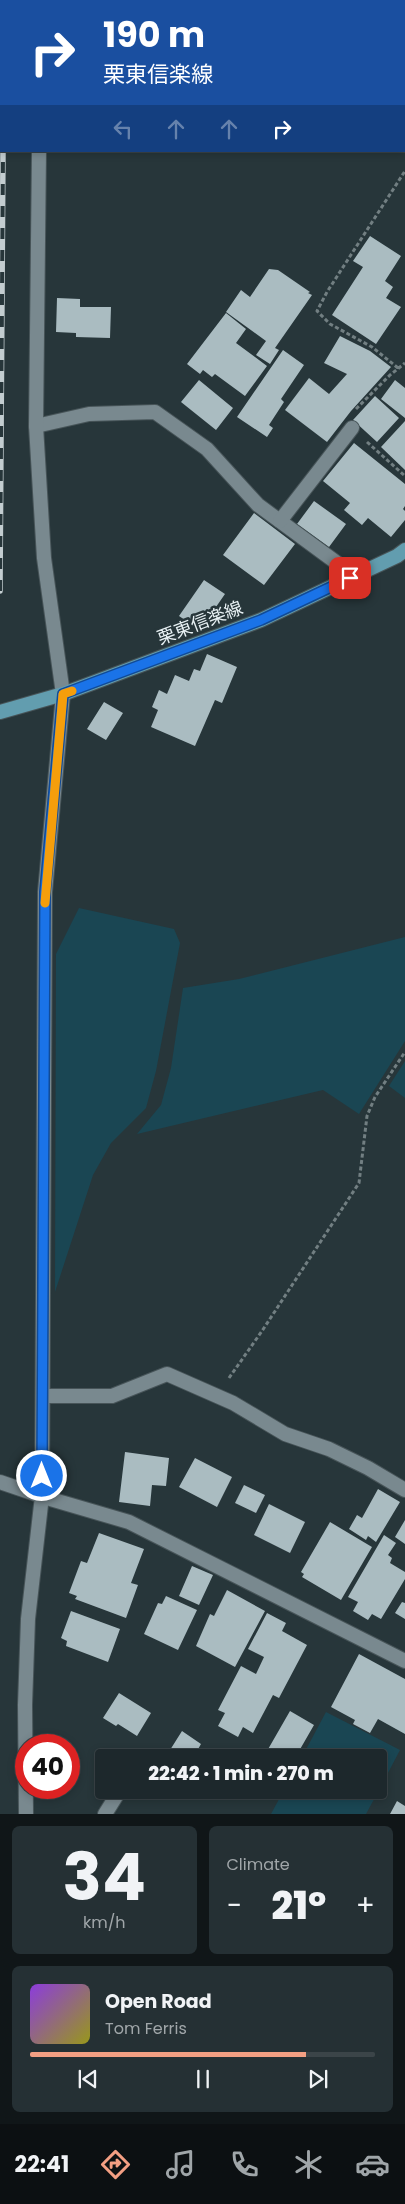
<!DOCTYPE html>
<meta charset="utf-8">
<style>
:root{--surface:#1d282c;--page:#253034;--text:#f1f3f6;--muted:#a0a6a9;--line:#3b4448;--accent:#f39f83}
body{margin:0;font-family:Poppins,"Noto Sans JP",sans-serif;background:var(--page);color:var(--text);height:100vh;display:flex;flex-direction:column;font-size:19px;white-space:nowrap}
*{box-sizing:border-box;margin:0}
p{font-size:16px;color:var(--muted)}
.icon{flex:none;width:28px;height:28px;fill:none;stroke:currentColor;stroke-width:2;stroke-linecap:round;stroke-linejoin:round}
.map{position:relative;height:1814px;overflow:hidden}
.side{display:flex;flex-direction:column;gap:12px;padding:12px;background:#101618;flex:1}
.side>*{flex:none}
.top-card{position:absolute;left:0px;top:0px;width:405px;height:152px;box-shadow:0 2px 8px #0003,0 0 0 1px var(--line);background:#1a4fa0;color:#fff;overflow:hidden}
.speed{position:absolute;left:15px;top:1734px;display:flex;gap:10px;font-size:25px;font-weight:700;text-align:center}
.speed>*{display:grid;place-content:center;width:65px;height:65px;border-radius:50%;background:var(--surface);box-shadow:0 2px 8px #0003,0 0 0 1px var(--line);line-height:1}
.speed .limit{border:8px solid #d22;background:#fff;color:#111}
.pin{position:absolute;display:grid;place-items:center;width:42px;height:42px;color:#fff;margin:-21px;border-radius:10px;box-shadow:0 2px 8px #0006}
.me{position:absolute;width:55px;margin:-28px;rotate:0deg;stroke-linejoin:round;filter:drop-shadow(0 0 4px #0008)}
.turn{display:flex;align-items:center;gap:18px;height:105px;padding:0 20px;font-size:22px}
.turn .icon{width:65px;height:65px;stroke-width:2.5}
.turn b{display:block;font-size:35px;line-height:42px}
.lanes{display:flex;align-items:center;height:48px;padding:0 20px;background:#0003;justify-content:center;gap:25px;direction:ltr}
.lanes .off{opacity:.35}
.big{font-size:38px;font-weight:800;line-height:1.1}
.side .widget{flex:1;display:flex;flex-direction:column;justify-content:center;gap:8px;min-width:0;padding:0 18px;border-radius:8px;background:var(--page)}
.side .dial{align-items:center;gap:0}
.dial b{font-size:65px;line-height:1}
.song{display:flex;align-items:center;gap:15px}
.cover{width:60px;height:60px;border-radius:8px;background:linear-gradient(135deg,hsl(270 70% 55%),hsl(60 70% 35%))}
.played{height:5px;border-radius:2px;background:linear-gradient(90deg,var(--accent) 80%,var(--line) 80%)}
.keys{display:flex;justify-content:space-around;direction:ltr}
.heat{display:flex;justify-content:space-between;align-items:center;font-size:28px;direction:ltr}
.side .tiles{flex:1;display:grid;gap:12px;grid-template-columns:1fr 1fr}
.widget:last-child{grid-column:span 2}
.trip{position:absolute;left:95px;top:1749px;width:292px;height:50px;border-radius:5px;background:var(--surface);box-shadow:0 2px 8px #0003,0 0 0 1px var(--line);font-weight:800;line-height:50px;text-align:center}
.dock{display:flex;height:80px;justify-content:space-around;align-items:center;background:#0c1012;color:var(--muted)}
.dock .icon{width:35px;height:35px}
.dock .current{color:var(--accent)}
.dock b{font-size:22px;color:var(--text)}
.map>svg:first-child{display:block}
.green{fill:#1a4653}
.building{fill:#aabcc1}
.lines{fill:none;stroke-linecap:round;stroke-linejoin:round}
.service-casing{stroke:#475458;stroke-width:16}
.minor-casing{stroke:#475458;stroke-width:16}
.tertiary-casing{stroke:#475458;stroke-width:16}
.primary-casing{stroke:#475458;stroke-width:16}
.path{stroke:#727f82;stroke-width:3;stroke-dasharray:4 2.5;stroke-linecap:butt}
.service{stroke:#79898f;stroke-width:14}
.minor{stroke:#79898f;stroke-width:14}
.tertiary{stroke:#79898f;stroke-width:14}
.primary{stroke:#629daf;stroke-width:14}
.rail-casing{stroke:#c3cdd0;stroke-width:5.5}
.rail{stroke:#27363a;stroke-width:4;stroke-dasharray:11;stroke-linecap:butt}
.route-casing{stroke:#114b97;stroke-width:12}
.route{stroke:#1a73e8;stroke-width:9}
.slow{stroke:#f59e0b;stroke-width:9}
.labels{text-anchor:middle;stroke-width:5;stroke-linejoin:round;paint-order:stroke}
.street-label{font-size:18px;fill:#e8f1f4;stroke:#27363a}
</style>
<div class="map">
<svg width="405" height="1814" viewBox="0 0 405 1814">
<rect width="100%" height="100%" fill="#27363a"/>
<path class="green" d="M79,908L174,929L180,943L156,1071L146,1108L111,1143L93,1175L55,1292L56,954Z
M405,937V1041L359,1114L323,1090L137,1134L161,1105L171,1068L183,988L239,979Z
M405,1061V1098L389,1086Z
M326,1712L400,1750L379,1790V1758L302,1757Z
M284,1790H379L366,1814H271Z"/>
<path class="building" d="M370,236L401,256L385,281L393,287L386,298L401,307L376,344L332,315L363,267L353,261Z
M269,269L278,270L310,292L308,293L312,295L275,348L279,350L270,364L256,355L266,341L226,312L241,290L250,297Z
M57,298L80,299V307H111L110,338L76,337V333L56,332Z
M226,313L246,329L236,343L267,366L245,396L215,374L212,377L203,370L200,374L187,364Z
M340,336L370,351L391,367L351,411L327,442L285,410L309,378L329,394L347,374L324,363Z
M283,350L304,365L281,399L284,402L269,425L273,428L267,437L237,417Z
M199,380L233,408L216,430L181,402Z
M395,380L405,388V418L381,399Z
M375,396L399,418L377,442L353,420Z
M405,421V470L381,447Z
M354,443L405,484V506L403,509L405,511V520L391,537L368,518L362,525L344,510L350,503L323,481Z
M314,501L346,524L329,547L297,524Z
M254,513L295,544L264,585L223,555Z
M204,580L225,594L200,630L179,616Z
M207,654L237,667L222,703L215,700L195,746L151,727L158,710L152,707L159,690L167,694L175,675L189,681L194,669L200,671Z
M104,702L123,713L106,740L87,729Z
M125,1452L169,1458L166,1486L152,1485L150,1506L119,1502Z
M195,1458L232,1477L217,1507L179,1487Z
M244,1485L265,1495L256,1513L235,1503Z
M378,1489L400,1502L376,1542L368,1536L366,1540L349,1529L357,1515L362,1518Z
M269,1504L305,1522L290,1553L254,1535Z
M405,1520V1544L395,1537Z
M330,1522L372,1547L341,1600L302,1577L304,1574L301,1572Z
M99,1533L144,1549L131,1583L138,1585L126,1618L75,1599L77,1596L69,1593L81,1561L87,1563Z
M384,1535L396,1543L388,1555L392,1558L390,1563L405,1572V1579L381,1619L372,1614L368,1620L353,1611L358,1602L348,1597Z
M192,1566L213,1575L199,1605L179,1596Z
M227,1590L265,1611L235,1667L196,1646L210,1614L214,1616Z
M166,1596L197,1610L178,1650L144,1634L158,1603L162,1604Z
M402,1602L405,1603V1619L395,1613Z
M71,1611L120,1629L108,1662L66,1646L67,1641L61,1638Z
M267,1613L286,1623L282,1631L307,1645L279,1698L273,1695L253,1733L243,1727L238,1737L218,1726L225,1713L218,1710L241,1666L256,1674L264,1657L248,1649Z
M359,1654L405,1679V1734L378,1719L370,1733L353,1724L355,1720L331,1707Z
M119,1693L151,1713L137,1736L118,1724L116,1726L103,1718Z
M290,1711L314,1725L295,1758H263Z
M182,1731L201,1744L193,1758H165Z
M261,1790H277L273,1797Z
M397,1801L405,1806V1814H390Z"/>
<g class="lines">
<defs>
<path id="service" d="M36,426L89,414L155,412L207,449L258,505L337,563L350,578
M0,1482L47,1498L129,1522L405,1661"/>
<path id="minor" d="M280,521L352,428
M43,1396H112L167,1374L233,1403L285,1434L329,1449L368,1468L405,1490
M105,1814L120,1790"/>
<path id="tertiary" d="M40,1V0
M26,1814L25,1705L28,1619L42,1496L45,892L63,694L44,558L36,426L39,151"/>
<path id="primary" d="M0,712L63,694L261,620L397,556L405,550"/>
</defs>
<use href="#service" class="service-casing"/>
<use href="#minor" class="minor-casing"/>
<use href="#tertiary" class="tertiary-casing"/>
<use href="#primary" class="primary-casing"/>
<path class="path" d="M398,368L372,347L330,324L317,311L327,292L405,171
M356,409L390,375L405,363
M367,442L405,476
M229,1378L262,1331L359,1183L367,1116L375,1097L405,1052"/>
<use href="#service" class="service"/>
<use href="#minor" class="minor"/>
<use href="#tertiary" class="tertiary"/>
<use href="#primary" class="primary"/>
<defs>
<path id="rail" d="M3,1L4,0
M0,591L3,151"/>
</defs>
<use href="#rail" class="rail-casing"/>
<use href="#rail" class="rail"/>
</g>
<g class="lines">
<defs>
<path id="route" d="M42,1476L45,892L63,694L261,620L350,578"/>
</defs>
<use href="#route" class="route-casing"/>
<use href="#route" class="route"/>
<path class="slow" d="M45,903L63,694L72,691"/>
</g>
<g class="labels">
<g class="street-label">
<text transform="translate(200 623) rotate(-21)" y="6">栗東信楽線</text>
</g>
</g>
</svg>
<div class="speed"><div class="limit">40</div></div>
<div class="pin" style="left:350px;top:578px;background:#d93025"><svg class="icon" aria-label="arrive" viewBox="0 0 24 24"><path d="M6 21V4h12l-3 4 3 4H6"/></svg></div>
<svg class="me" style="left:42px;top:1476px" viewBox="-20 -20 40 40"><circle r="17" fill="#1a73e8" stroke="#fff" stroke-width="3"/><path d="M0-11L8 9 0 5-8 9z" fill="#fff"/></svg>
<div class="trip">22:42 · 1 min · 270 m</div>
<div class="top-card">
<div class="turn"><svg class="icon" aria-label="right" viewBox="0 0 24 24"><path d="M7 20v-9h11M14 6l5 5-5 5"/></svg><div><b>190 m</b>栗東信楽線</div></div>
<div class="lanes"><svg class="icon off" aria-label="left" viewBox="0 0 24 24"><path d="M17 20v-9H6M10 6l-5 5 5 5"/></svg><svg class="icon off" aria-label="ahead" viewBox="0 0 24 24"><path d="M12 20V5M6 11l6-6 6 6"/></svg><svg class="icon off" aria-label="ahead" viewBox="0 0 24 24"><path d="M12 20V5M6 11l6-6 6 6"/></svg><svg class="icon" aria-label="right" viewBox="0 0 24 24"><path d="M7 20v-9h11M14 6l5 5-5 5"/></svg></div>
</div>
</div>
<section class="side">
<div class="tiles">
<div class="widget dial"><b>34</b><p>km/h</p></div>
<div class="widget"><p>Climate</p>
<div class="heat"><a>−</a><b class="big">21°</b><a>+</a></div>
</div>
<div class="widget">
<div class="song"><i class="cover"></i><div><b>Open Road</b><p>Tom Ferris</p></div></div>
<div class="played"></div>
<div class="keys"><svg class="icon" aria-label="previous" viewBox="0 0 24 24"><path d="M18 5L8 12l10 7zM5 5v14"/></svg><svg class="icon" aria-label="pause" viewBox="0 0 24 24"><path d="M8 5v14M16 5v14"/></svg><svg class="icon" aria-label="next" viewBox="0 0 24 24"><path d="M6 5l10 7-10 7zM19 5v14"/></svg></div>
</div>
</div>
</section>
<nav class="dock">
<b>22:41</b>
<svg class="icon current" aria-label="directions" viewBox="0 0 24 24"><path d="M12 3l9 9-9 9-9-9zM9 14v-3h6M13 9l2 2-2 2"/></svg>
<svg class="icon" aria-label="music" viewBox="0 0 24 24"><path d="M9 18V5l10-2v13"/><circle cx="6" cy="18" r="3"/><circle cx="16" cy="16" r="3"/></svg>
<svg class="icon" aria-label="phone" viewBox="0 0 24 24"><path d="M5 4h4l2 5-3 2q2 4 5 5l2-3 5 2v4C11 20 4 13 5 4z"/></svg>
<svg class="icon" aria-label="climate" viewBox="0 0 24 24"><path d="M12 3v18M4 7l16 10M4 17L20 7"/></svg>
<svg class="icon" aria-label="car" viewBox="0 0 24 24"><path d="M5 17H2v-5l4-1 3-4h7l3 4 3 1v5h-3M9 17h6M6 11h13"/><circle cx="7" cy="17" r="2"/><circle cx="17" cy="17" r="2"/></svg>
</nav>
